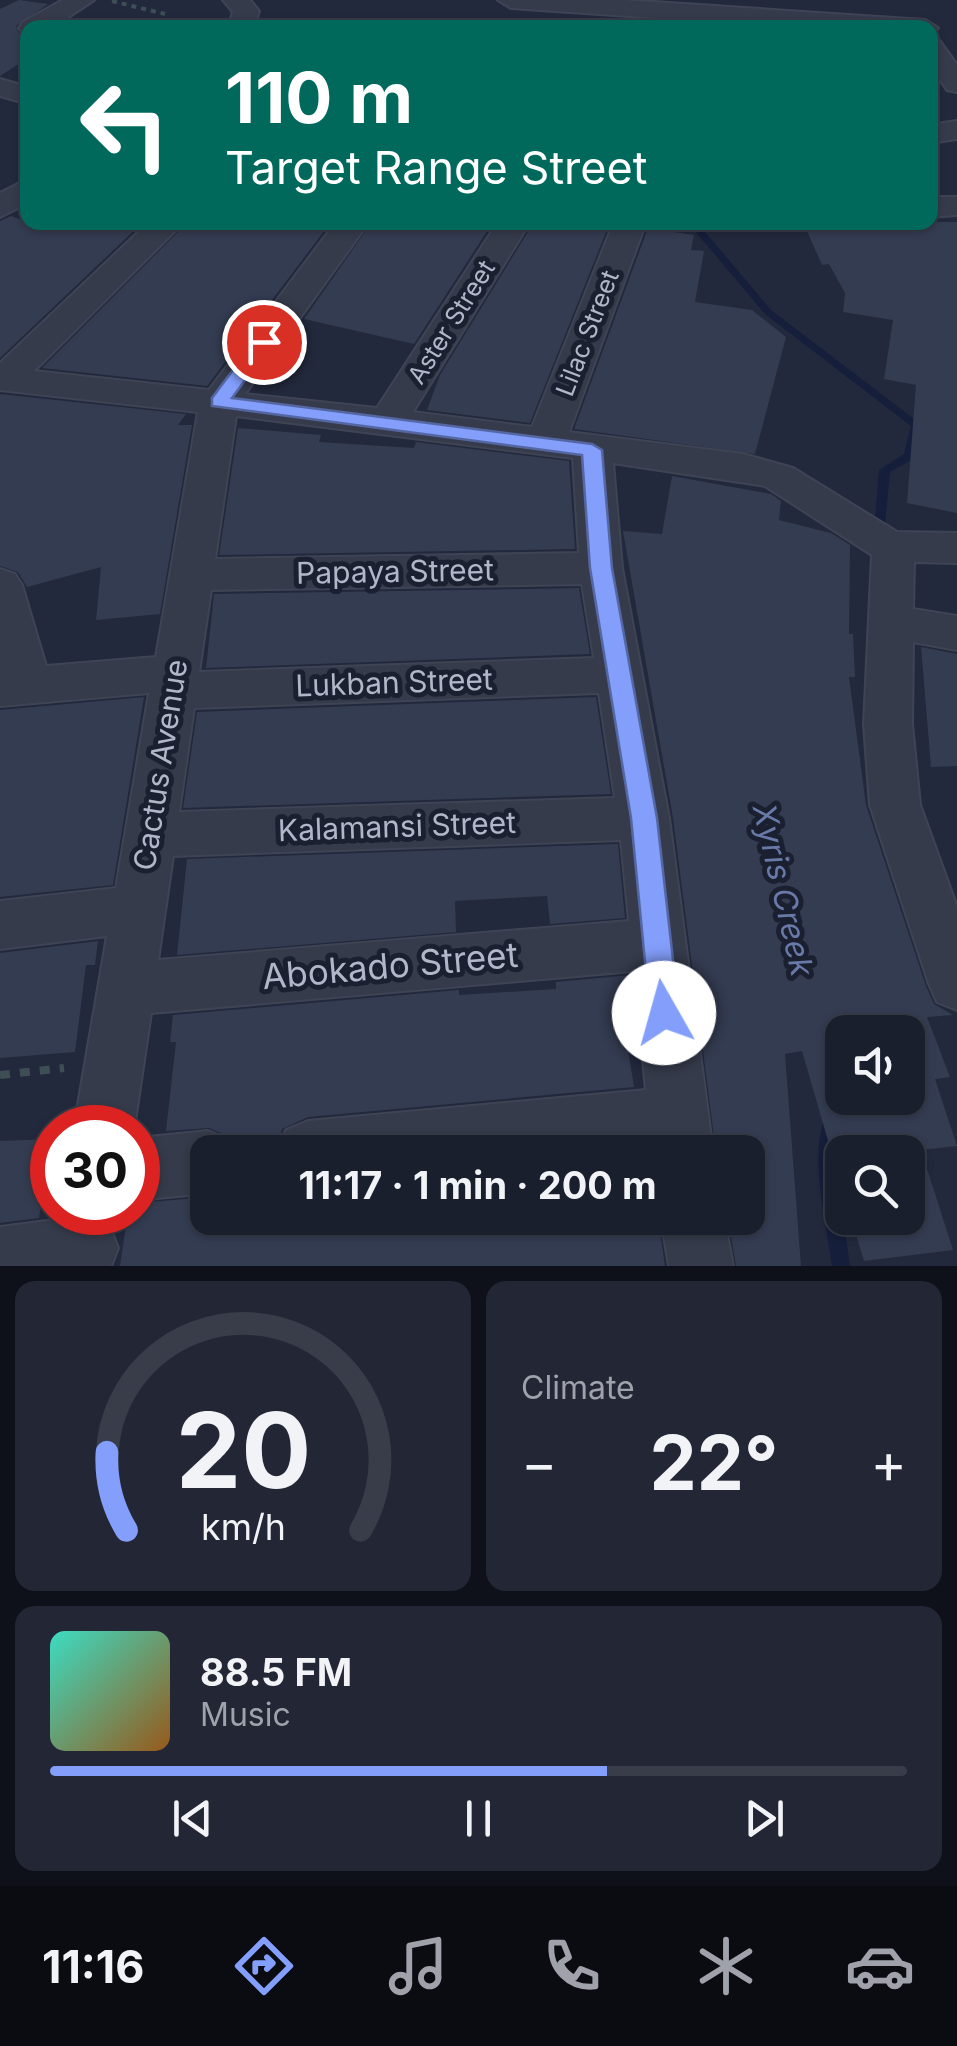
<!DOCTYPE html>
<meta charset="utf-8">
<style>
:root{--surface:#1a1f2d;--page:#232735;--text:#f1f3f6;--muted:#9fa2aa;--line:#383d49;--accent:#839efb}
body{margin:0;font-family:Inter,sans-serif;background:var(--page);color:var(--text);height:100vh;display:flex;flex-direction:column;font-size:38px;white-space:nowrap}
*{box-sizing:border-box;margin:0}
p{font-size:32px;color:var(--muted)}
.icon{flex:none;width:55px;height:55px;fill:none;stroke:currentColor;stroke-width:2;stroke-linecap:round;stroke-linejoin:round}
.map{position:relative;height:1266px;overflow:hidden}
.details{display:flex;flex-direction:column;gap:15px;padding:15px;background:#0e1119;flex:1}
.details>*{flex:none}
.guide{position:absolute;left:20px;top:20px;width:918px;height:210px;border-radius:20px;box-shadow:0 2px 8px #0004,0 0 0 2px var(--line);background:#00695c;color:#fff;overflow:hidden}
.tools{position:absolute;left:825px;top:1015px;display:grid;gap:20px}
.tools a{display:grid;place-items:center;width:100px;height:100px;border-radius:20px;background:var(--surface);box-shadow:0 2px 8px #0004,0 0 0 2px var(--line);font-size:50px}
.speed{position:absolute;left:30px;top:1105px;display:flex;gap:20px;font-size:50px;font-weight:700;text-align:center}
.speed>*{display:grid;place-content:center;width:130px;height:130px;border-radius:50%;background:var(--surface);box-shadow:0 2px 8px #0004,0 0 0 2px var(--line);line-height:1}
.speed .limit{border:15px solid #d22;background:#fff;color:#111}
.pin{position:absolute;display:grid;place-items:center;width:85px;height:85px;color:#fff;margin:-42px;border:5px solid #fff;border-radius:50%;box-shadow:0 2px 10px #0007}
.me{position:absolute;width:110px;margin:-55px;rotate:353deg;stroke-linejoin:round;filter:drop-shadow(0 0 8px #0008)}
.turn{display:flex;align-items:center;gap:35px;height:210px;padding:0 40px;font-size:45px}
.turn .icon{width:130px;height:130px;stroke-width:2.5}
.turn b{display:block;font-size:70px;line-height:85px}
.big{font-size:75px;font-weight:700;line-height:1.1}
.details .widget{flex:1;display:flex;flex-direction:column;justify-content:center;gap:15px;min-width:0;padding:0 35px;border-radius:20px;background:var(--page)}
.details .dial{align-items:center;gap:0}
.dial svg{height:260px;overflow:visible;fill:none;stroke:var(--line);stroke-width:7;stroke-linecap:round;text-anchor:middle}
.dial text{fill:var(--text);stroke:none}
.song{display:flex;align-items:center;gap:30px}
.cover{width:120px;height:120px;border-radius:15px;background:linear-gradient(135deg,hsl(170 70% 55%),hsl(30 70% 35%))}
.played{height:10px;border-radius:5px;background:linear-gradient(90deg,var(--accent) 65%,var(--line) 65%)}
.keys{display:flex;justify-content:space-around;direction:ltr}
.heat{display:flex;justify-content:space-between;align-items:center;font-size:55px;direction:ltr}
.details .tiles{flex:1;display:grid;gap:15px;grid-template-columns:1fr 1fr}
.widget:last-child{grid-column:span 2}
.trip{position:absolute;left:190px;top:1135px;width:575px;height:100px;border-radius:20px;background:var(--surface);box-shadow:0 2px 8px #0004,0 0 0 2px var(--line);font-weight:700;line-height:100px;text-align:center}
.menu{display:flex;height:160px;justify-content:space-around;align-items:center;background:#0a0c12;color:var(--muted)}
.menu .icon{width:70px;height:70px}
.menu .selected{color:var(--accent)}
.menu b{font-size:45px;color:var(--text)}
.map>svg:first-child{display:block}
.lines{fill:none;stroke-linecap:round;stroke-linejoin:round}
.stream{fill:#151e3a;fill-rule:evenodd}
.building{fill:#343c52;fill-rule:evenodd}
.minor-casing{stroke:#3f4455;stroke-width:4}
.path-far1{stroke:#3d4f55;stroke-width:4;stroke-dasharray:5 5;stroke-linecap:butt}
.path{stroke:#3d4f55;stroke-width:8;stroke-dasharray:10 10;stroke-linecap:butt}
.minor{fill:#363b4c;fill-rule:evenodd}
.route{fill:#839efb;stroke:#5567a3;stroke-width:2.5}
.labels{text-anchor:middle;stroke-width:10;stroke-linejoin:round;paint-order:stroke}
.far-street-label{font-size:25px;fill:#b1b6c8;stroke:#1b2031}
.street-label{font-size:30px;fill:#b1b6c8;stroke:#1b2031}
.water-label{font-size:32px;font-style:italic;fill:#697aa8;stroke:#1b2031}
.near-street-label{font-size:35px;fill:#b1b6c8;stroke:#1b2031}
</style>
<div class="map">
<svg width="957" height="1266" viewBox="0 0 957 1266">
<rect width="100%" height="100%" fill="#22293c"/>
<g class="lines">
<path class="stream" d="M509,20H515V28H507Z
M698,226L701,227L771,310L922,425L913,459L890,472L884,535L880,536L874,532L879,470L904,454L911,426L765,314L695,231L694,229Z
M830,1117L836,1119L838,1125L834,1154L850,1266H832C826,1223 810,1159 824,1119Z"/>
</g>
<path class="building" d="M19,0L48,4L16,26L20,36L28,39V58L0,76V9Z
M11,216L28,222L80,228L86,222H143L0,358V221Z
M188,222H331L207,386L42,368Z
M372,222L428,227L432,222H493L414,344L304,319Z
M534,222H610L530,423L427,410L440,375Z
M803,222H957V513L907,503L916,385L884,379L893,320L843,312L845,293L829,264L822,265Z
M648,228L694,235L691,250L704,251L695,302L752,310L786,337L755,454L574,429Z
M0,394L186,414L178,425H192L160,614L96,620L101,567L27,587L18,572L0,566Z
M238,428L321,435L319,442L414,448L416,442L569,461L575,549L219,555Z
M672,476L771,494L781,501L779,520L831,533L850,545L849,634H853L855,677H849L866,805L926,986L934,1004L953,1015L927,1017L950,1077L935,1079L957,1146L921,1150L953,1250L864,1261L851,1218H908V1152H842V1189L802,1051L785,1054L801,1266H736L728,1218H748V1152H716L673,818L623,531L662,534ZM842,1032H908V1098H842Z
M579,588L590,654L206,668L214,594Z
M921,647L957,654V766L931,767Z
M144,697L113,885L0,897V710Z
M596,697L611,794L183,808L197,712Z
M618,844L625,918L550,924L547,896L455,901L456,932L177,955L187,859Z
M98,941L95,965H86L75,1052L0,1058V953Z
M631,975L637,1043H627L634,1087L308,1117L282,1129L275,1152H239L231,1137L209,1128L166,1131L176,1042H170L173,1015L459,990V995L556,989V982Z
M52,1139L39,1218L0,1223V1141Z
M208,1197V1218H658L665,1266H120L128,1212H138V1203Z"/>
<g class="lines">
<defs>
<path id="minor" d="M63,0H94L52,28H28V35L23,34L19,28L23,22Z
M223,0H250L259,11L254,28H228L233,12Z
M498,0H624L925,20L938,28L930,35V28H803L511,8Z
M930,38L939,40L957,65V92L947,90L930,65Z
M0,79L28,87V104L0,96Z
M957,121V139L930,143V125Z
M28,179V203L0,217V193Z
M930,197H957V215L930,217Z
M149,222H184L34,371L209,390L336,222H369L245,394L377,408L498,222H530L413,412L532,427L614,222H646L569,432L743,454L793,468L897,532L957,533V563L914,562L913,609L957,616V650L913,642L912,724L920,805L957,907V1010L937,1002L929,984L870,805L864,724L872,555L765,486L613,463L622,568L669,818L713,1152H278L286,1130L308,1121L646,1090L634,971L151,1013L134,1128H74L107,936L0,949V901L116,888L149,693L0,706V569L15,574L22,585L46,666L156,657L198,412L0,390V363ZM236,416L573,458L579,553L215,559ZM582,584L594,658L199,672L211,590ZM599,693L615,798L179,812L194,708ZM621,840L629,921L158,960L173,856Z
M208,1131L230,1140L235,1152H208V1193L138,1200V1138Z
M86,1216L109,1225L118,1248L111,1266H0V1227Z
M661,1218H724L733,1266H669Z"/>
</defs>
<use href="#minor" class="minor-casing"/>
<path class="path-far1" d="M112,1L165,14"/>
<path class="path" d="M0,1075L64,1068"/>
<use href="#minor" class="minor"/>
</g>
<path class="route" d="M264,337L273,342L232,398L592,444L602,450L612,568L657,818L679,1013L674,1023L664,1027L654,1023L650,1013L631,818L590,568L582,455L212,406V398L257,338Z"/>
<g class="labels">
<g class="far-street-label">
<text transform="translate(451 322) rotate(-58)" y="9">Aster Street</text>
<text transform="translate(587 333) rotate(-69)" y="9">Lilac Street</text>
</g>
<g class="street-label">
<text transform="translate(395 572) rotate(-1)" y="10">Papaya Street</text>
<text transform="translate(394 683) rotate(-2)" y="10">Lukban Street</text>
<text transform="translate(161 765) rotate(-81)" y="10">Cactus Avenue</text>
<text transform="translate(397 827) rotate(-2)" y="10">Kalamansi Street</text>
</g>
<g class="water-label">
<text transform="translate(783 890) rotate(77)" y="11">Xyris Creek</text>
</g>
<g class="near-street-label">
<text transform="translate(390 966) rotate(-5)" y="12">Abokado Street</text>
</g>
</g>
</svg>
<div class="tools">
<a><svg class="icon" aria-label="sound" viewBox="0 0 24 24"><path d="M4 9h4l5-4v14l-5-4H4zM17 9q2 3 0 6"/></svg></a>
<a><svg class="icon" aria-label="search" viewBox="0 0 24 24"><circle cx="10" cy="10" r="6"/><path d="M15 15l6 6"/></svg></a>
</div>
<div class="speed"><div class="limit">30</div></div>
<div class="pin" style="left:264px;top:342px;background:#d93025"><svg class="icon" aria-label="arrive" viewBox="0 0 24 24"><path d="M6 21V4h12l-3 4 3 4H6"/></svg></div>
<svg class="me" style="left:664px;top:1013px" viewBox="-20 -20 40 40"><circle r="19" fill="#fff"/><path d="M0-13L10 11 0 6-10 11z" fill="#839efb"/></svg>
<div class="trip">11:17 · 1 min · 200 m</div>
<div class="guide">
<div class="turn"><svg class="icon" aria-label="left" viewBox="0 0 24 24"><path d="M17 20v-9H6M10 6l-5 5 5 5"/></svg><div><b>110 m</b>Target Range Street</div></div>
</div>
</div>
<section class="details">
<div class="tiles">
<div class="widget dial"><svg viewBox="0 0 100 80">
<path d="M14 69A42 42 0 1 1 86 69"/>
<path d="M14 69A42 42 0 0 1 8 45" stroke="#839efb"/>
<text x="50" y="56" font-size="32" font-weight="700">20</text>
<text x="50" y="72" font-size="11">km/h</text>
</svg></div>
<div class="widget"><p>Climate</p>
<div class="heat"><a>−</a><b class="big">22°</b><a>+</a></div>
</div>
<div class="widget">
<div class="song"><i class="cover"></i><div><b>88.5 FM</b><p>Music</p></div></div>
<div class="played"></div>
<div class="keys"><svg class="icon" aria-label="previous" viewBox="0 0 24 24"><path d="M18 5L8 12l10 7zM5 5v14"/></svg><svg class="icon" aria-label="pause" viewBox="0 0 24 24"><path d="M8 5v14M16 5v14"/></svg><svg class="icon" aria-label="next" viewBox="0 0 24 24"><path d="M6 5l10 7-10 7zM19 5v14"/></svg></div>
</div>
</div>
</section>
<nav class="menu">
<b>11:16</b>
<svg class="icon selected" aria-label="directions" viewBox="0 0 24 24"><path d="M12 3l9 9-9 9-9-9zM9 14v-3h6M13 9l2 2-2 2"/></svg>
<svg class="icon" aria-label="music" viewBox="0 0 24 24"><path d="M9 18V5l10-2v13"/><circle cx="6" cy="18" r="3"/><circle cx="16" cy="16" r="3"/></svg>
<svg class="icon" aria-label="phone" viewBox="0 0 24 24"><path d="M5 4h4l2 5-3 2q2 4 5 5l2-3 5 2v4C11 20 4 13 5 4z"/></svg>
<svg class="icon" aria-label="climate" viewBox="0 0 24 24"><path d="M12 3v18M4 7l16 10M4 17L20 7"/></svg>
<svg class="icon" aria-label="car" viewBox="0 0 24 24"><path d="M5 17H2v-5l4-1 3-4h7l3 4 3 1v5h-3M9 17h6M6 11h13"/><circle cx="7" cy="17" r="2"/><circle cx="17" cy="17" r="2"/></svg>
</nav>
